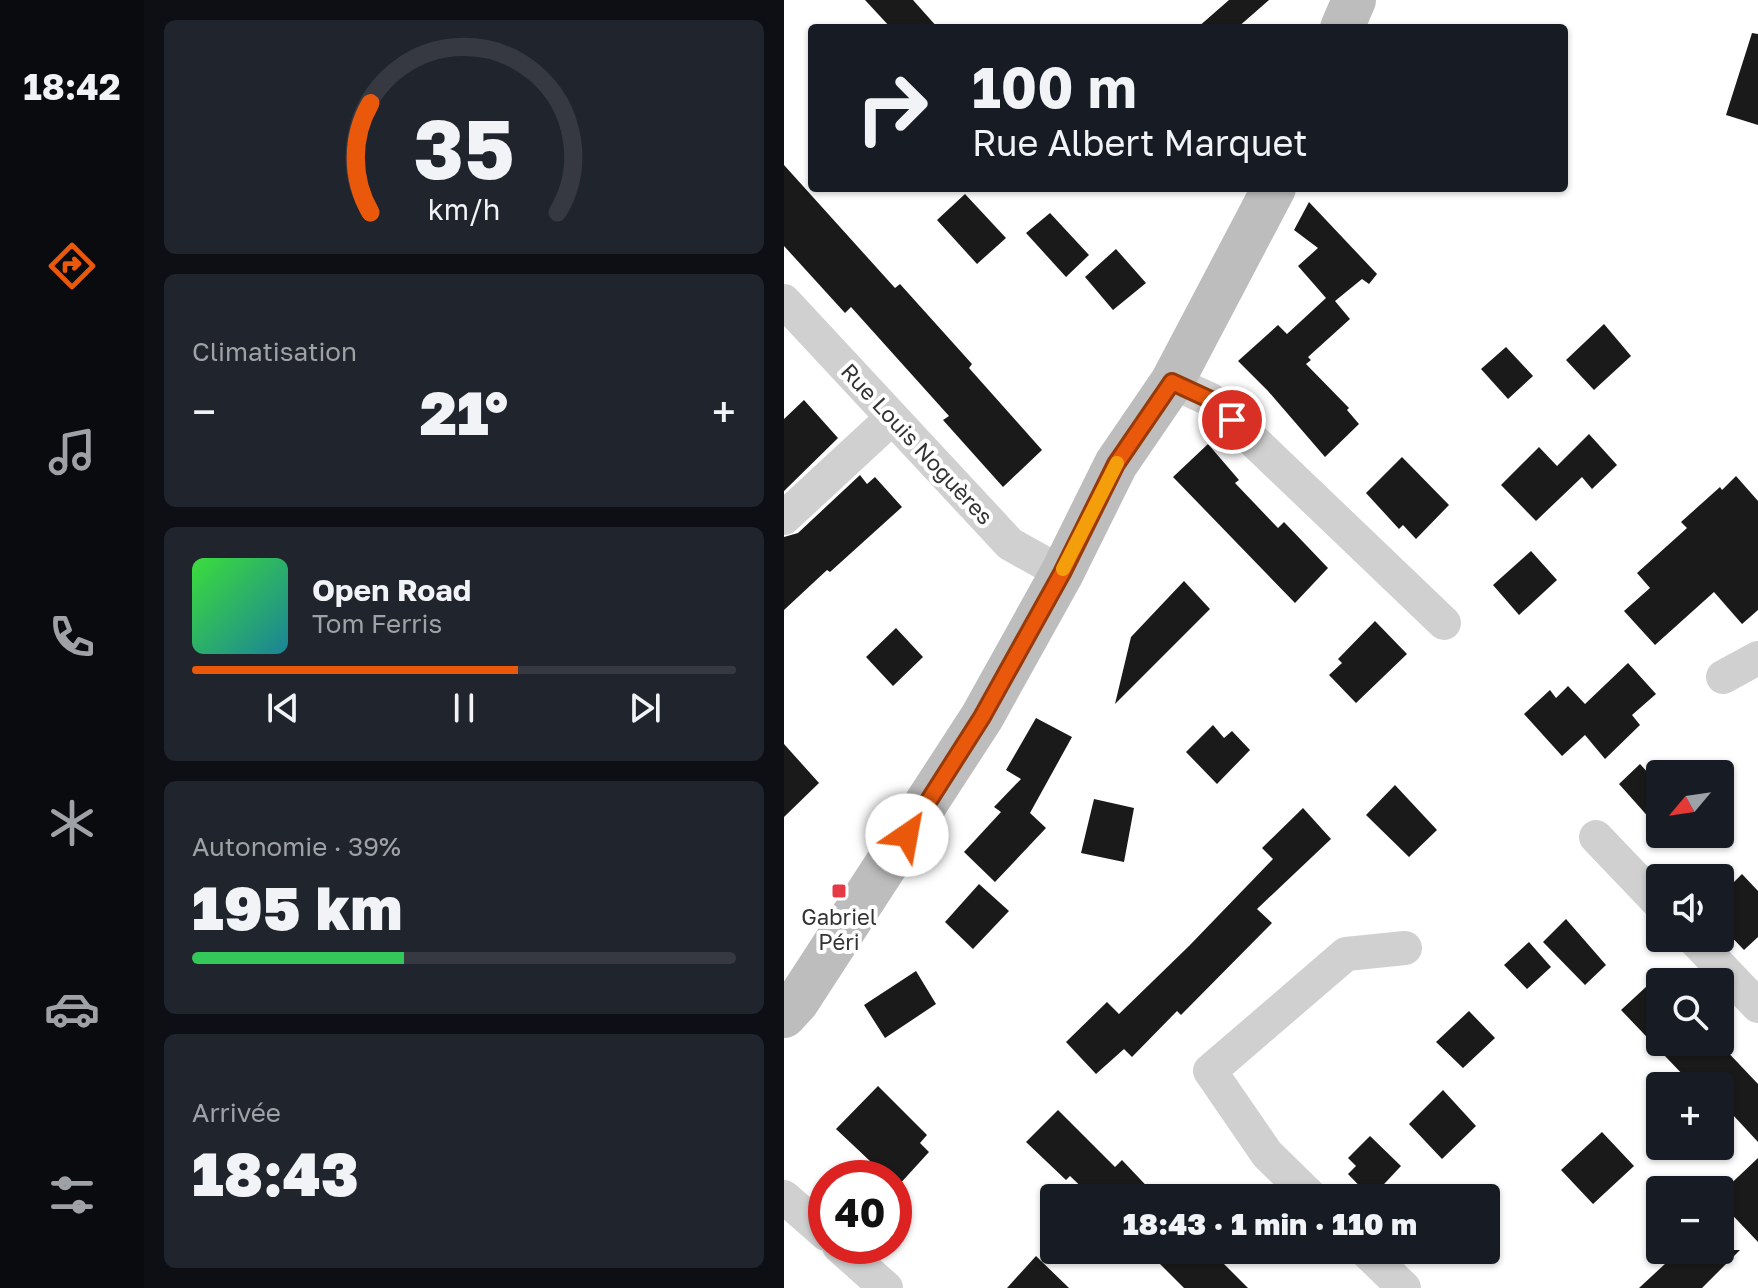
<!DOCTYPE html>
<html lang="fr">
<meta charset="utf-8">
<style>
:root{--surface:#171b24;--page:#20242c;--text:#f1f3f6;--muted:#9ea1a6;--line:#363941;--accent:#ea580c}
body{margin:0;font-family:"Golos Text",sans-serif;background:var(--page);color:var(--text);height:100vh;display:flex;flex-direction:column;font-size:30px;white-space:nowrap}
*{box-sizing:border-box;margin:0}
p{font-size:26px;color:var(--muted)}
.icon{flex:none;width:44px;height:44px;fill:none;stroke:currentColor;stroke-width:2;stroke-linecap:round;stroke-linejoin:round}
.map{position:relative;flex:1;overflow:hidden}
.sheet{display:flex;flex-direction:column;gap:20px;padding:20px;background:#0d0f14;width:640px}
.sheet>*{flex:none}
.top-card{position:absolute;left:24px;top:24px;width:760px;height:168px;border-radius:8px;box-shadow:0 2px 6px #0004;background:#171b24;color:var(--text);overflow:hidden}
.needle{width:52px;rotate:241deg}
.buttons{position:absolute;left:862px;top:760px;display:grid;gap:16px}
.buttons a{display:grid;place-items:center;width:88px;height:88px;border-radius:8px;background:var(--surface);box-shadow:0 2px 6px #0004;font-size:40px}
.speed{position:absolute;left:24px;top:1160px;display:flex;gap:16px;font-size:40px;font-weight:700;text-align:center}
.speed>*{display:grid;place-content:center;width:104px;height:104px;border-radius:50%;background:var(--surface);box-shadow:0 2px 6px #0004;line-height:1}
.speed .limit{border:12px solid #d22;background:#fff;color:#111}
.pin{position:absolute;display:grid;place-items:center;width:68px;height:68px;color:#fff;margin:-34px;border:4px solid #fff;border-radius:50%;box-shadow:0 2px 8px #0007}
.me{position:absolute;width:88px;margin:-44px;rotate:33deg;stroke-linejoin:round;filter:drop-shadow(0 0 6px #0008)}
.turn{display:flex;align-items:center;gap:28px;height:168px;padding:0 32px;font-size:36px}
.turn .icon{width:104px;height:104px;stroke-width:2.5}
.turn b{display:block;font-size:56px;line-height:68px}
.big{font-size:60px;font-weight:800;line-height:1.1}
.sheet .tile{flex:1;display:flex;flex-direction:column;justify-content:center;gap:12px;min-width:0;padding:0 28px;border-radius:12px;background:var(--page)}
.sheet .dial{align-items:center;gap:0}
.dial svg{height:208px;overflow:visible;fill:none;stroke:var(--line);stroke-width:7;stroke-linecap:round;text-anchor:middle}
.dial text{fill:var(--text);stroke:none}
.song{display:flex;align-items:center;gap:24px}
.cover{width:96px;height:96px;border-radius:12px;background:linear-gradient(135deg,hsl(120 70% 55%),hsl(190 70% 35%))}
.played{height:8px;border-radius:4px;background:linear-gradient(90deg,var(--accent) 60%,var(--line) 60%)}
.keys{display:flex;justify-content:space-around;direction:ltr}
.heat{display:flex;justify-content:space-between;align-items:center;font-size:44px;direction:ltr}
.charge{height:12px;border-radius:6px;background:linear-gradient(90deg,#34c759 39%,var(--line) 0)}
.trip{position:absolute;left:256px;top:1184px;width:460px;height:80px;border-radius:8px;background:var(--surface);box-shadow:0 2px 6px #0004;font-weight:800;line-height:80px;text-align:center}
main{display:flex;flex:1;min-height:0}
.menu{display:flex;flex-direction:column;width:144px;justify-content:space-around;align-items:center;background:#090b0e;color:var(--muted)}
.menu .icon{width:56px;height:56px}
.menu .active{color:var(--accent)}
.menu b{font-size:36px;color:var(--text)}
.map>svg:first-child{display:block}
.building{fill:#1a1a1a}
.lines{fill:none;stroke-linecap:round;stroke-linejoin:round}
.street{stroke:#d0d0d0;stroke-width:34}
.secondary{stroke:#bdbdbd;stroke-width:44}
.route-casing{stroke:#983908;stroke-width:20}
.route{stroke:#ea580c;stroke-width:14}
.slow{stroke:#f59e0b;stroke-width:14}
.poi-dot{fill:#e63946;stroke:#fff;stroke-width:3}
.labels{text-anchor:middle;stroke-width:8;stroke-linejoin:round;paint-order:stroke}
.street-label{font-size:22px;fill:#333;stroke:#fff}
.poi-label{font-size:22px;fill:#333;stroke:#fff}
</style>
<main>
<nav class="menu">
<b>18:42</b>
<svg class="icon active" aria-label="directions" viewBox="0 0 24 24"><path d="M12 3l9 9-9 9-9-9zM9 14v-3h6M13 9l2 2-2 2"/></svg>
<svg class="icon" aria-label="music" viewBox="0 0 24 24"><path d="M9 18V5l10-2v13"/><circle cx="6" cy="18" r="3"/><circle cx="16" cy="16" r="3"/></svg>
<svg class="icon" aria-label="phone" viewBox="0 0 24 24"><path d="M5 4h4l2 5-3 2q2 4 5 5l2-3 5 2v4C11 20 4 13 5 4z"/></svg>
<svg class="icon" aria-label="climate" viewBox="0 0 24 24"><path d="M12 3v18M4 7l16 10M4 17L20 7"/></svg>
<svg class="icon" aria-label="car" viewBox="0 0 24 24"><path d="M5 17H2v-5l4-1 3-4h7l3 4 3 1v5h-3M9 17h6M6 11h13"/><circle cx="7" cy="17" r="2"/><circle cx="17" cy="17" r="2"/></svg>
<svg class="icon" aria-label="filters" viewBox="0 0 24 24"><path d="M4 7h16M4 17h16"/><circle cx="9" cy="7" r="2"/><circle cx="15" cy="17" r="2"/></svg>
</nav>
<section class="sheet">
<div class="tile dial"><svg viewBox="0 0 100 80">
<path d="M14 69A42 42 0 1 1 86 69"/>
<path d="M14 69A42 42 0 0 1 14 27" stroke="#ea580c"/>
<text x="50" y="56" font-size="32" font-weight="700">35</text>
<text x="50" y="72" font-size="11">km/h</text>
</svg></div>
<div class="tile"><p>Climatisation</p>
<div class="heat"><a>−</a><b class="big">21°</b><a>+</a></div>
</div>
<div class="tile">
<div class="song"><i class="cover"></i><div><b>Open Road</b><p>Tom Ferris</p></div></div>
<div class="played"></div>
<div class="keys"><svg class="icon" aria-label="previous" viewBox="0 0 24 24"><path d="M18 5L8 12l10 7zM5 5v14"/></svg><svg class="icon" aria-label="pause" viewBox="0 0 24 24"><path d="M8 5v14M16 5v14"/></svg><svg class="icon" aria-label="next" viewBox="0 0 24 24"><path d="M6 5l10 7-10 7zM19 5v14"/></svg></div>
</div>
<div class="tile"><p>Autonomie · 39%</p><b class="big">195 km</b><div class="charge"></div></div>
<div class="tile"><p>Arrivée</p><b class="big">18:43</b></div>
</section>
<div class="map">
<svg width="974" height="1288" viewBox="0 0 974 1288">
<rect width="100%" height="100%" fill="#fff"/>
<path class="building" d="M81,0H129L154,28H107Z
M445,0H485L453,28H413Z
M968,33L974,34V125L942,115Z
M0,165L111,288L116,284L188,364L185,368L258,450L219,487L159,420L165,416L67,307L61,313L0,246Z
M181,194L222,238L193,264L153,220Z
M525,202L593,274L585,284L578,279L551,301L566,319L524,357L527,360L522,364L565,408L563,410L575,424L541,457L484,391L454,361L494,325L503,334L542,298L514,266L534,248L510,230Z
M266,213L305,255L282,277L242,233Z
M332,249L362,283L329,310L301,277Z
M820,324L847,356L810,390L782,360Z
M722,347L749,376L724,399L697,369Z
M20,400L54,438L0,491V419Z
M805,434L833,465L808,489L798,477L752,521L717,485L755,447L773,466Z
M424,444L455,480L451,483L494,528L500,522L544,568L511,603L389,477Z
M618,457L665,505L632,539L619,525L615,529L582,493Z
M76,475L83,484L91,477L118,507L46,572L43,570L0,610V537L14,533Z
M952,476L974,501V610L958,624L930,592L871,645L840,611L866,588L853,573L903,528L897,522L936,487L938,490Z
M747,551L773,580L735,615L709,585Z
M400,581L426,609L331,704L347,637Z
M591,621L623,654L572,703L545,675L558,663L554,659Z
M112,628L139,657L109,686L82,657Z
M844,663L872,694L848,715L856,725L821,759L801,735L778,756L740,714L766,690L772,698L784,686L801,704Z
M252,718L288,737L246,813L262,828L211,882L180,852L217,812L210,807L237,779L222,770Z
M429,725L440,738L448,731L466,750L433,784L402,752Z
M0,744L35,783L0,817Z
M856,764L876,786V830L835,784Z
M611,785L653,830L625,857L582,815Z
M310,799L350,808L340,862L297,853Z
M519,808L547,839L473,909L488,923L397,1015L393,1011L348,1057L340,1049L312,1074L282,1042L323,1002L335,1014L405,946L489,859L478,848Z
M958,874L974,891V937L960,950L936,925V896Z
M195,884L225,911L189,949L161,922Z
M782,919L822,965L801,985L759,942Z
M745,942L767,967L743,989L720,965Z
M132,971L152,1004L101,1038L80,1005Z
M876,974V1042H940L937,1045L974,1084V1142L936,1101V1086H922L909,1072L902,1078L837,1010Z
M685,1011L711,1038L679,1068L652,1042Z
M94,1086L143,1135L136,1143L145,1152L113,1187L110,1178H104L52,1129Z
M659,1090L692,1126L658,1159L625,1124Z
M274,1110L331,1167L338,1160L374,1198H309L286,1176L282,1180L242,1142Z
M818,1132L850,1166L809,1204L777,1170Z
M586,1136L617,1166L587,1198L564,1174L572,1166L564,1158Z
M974,1158V1242L936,1202V1194Z
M362,1250H426L464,1288H400Z
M896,1250H956L918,1288H855Z
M252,1256L285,1288H223Z"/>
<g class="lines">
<path class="street" d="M0,301L226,544L278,573
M388,382L427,400L660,623
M0,518L108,418
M939,677L974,658
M812,837L876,904
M909,938L974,1006
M0,1197L42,1234
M528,1198L483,1154L426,1071L562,954L621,948
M55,1246L102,1288
M581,1250L620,1288"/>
<path class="secondary" d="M558,28L570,0
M0,1016L13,1002L198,717L278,573L332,464L388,382L490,188"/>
</g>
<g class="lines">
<defs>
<path id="route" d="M123,835L198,717L278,573L332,464L388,382L427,400L448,420"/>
</defs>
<use href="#route" class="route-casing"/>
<use href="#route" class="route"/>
<path class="slow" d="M279,569L333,463"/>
</g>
<rect class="poi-dot" x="47" y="883" width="16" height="16" rx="4"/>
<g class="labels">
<g class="street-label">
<text transform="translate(133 444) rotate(47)" y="8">Rue Louis Noguères</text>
</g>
<g class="poi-label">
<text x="55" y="925">Gabriel<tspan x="55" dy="25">Péri</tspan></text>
</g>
</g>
</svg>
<div class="buttons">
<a><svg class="needle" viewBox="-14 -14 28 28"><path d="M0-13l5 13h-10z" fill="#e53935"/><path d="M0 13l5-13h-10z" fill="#9ea1a6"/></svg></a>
<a><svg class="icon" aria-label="sound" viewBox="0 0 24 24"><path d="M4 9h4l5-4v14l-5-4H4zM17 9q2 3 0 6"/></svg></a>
<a><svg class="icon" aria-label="search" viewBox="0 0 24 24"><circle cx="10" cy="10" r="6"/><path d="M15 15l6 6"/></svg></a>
<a>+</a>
<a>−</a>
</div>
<div class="speed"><div class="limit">40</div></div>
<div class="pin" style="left:448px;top:420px;background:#d93025"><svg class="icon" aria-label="arrive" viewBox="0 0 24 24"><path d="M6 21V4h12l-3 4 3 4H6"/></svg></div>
<svg class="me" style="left:123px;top:835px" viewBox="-20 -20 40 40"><circle r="19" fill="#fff"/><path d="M0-13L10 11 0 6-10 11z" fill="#ea580c"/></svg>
<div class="trip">18:43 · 1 min · 110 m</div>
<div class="top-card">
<div class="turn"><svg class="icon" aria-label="right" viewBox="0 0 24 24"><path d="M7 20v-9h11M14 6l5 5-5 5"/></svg><div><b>100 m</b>Rue Albert Marquet</div></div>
</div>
</div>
</main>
